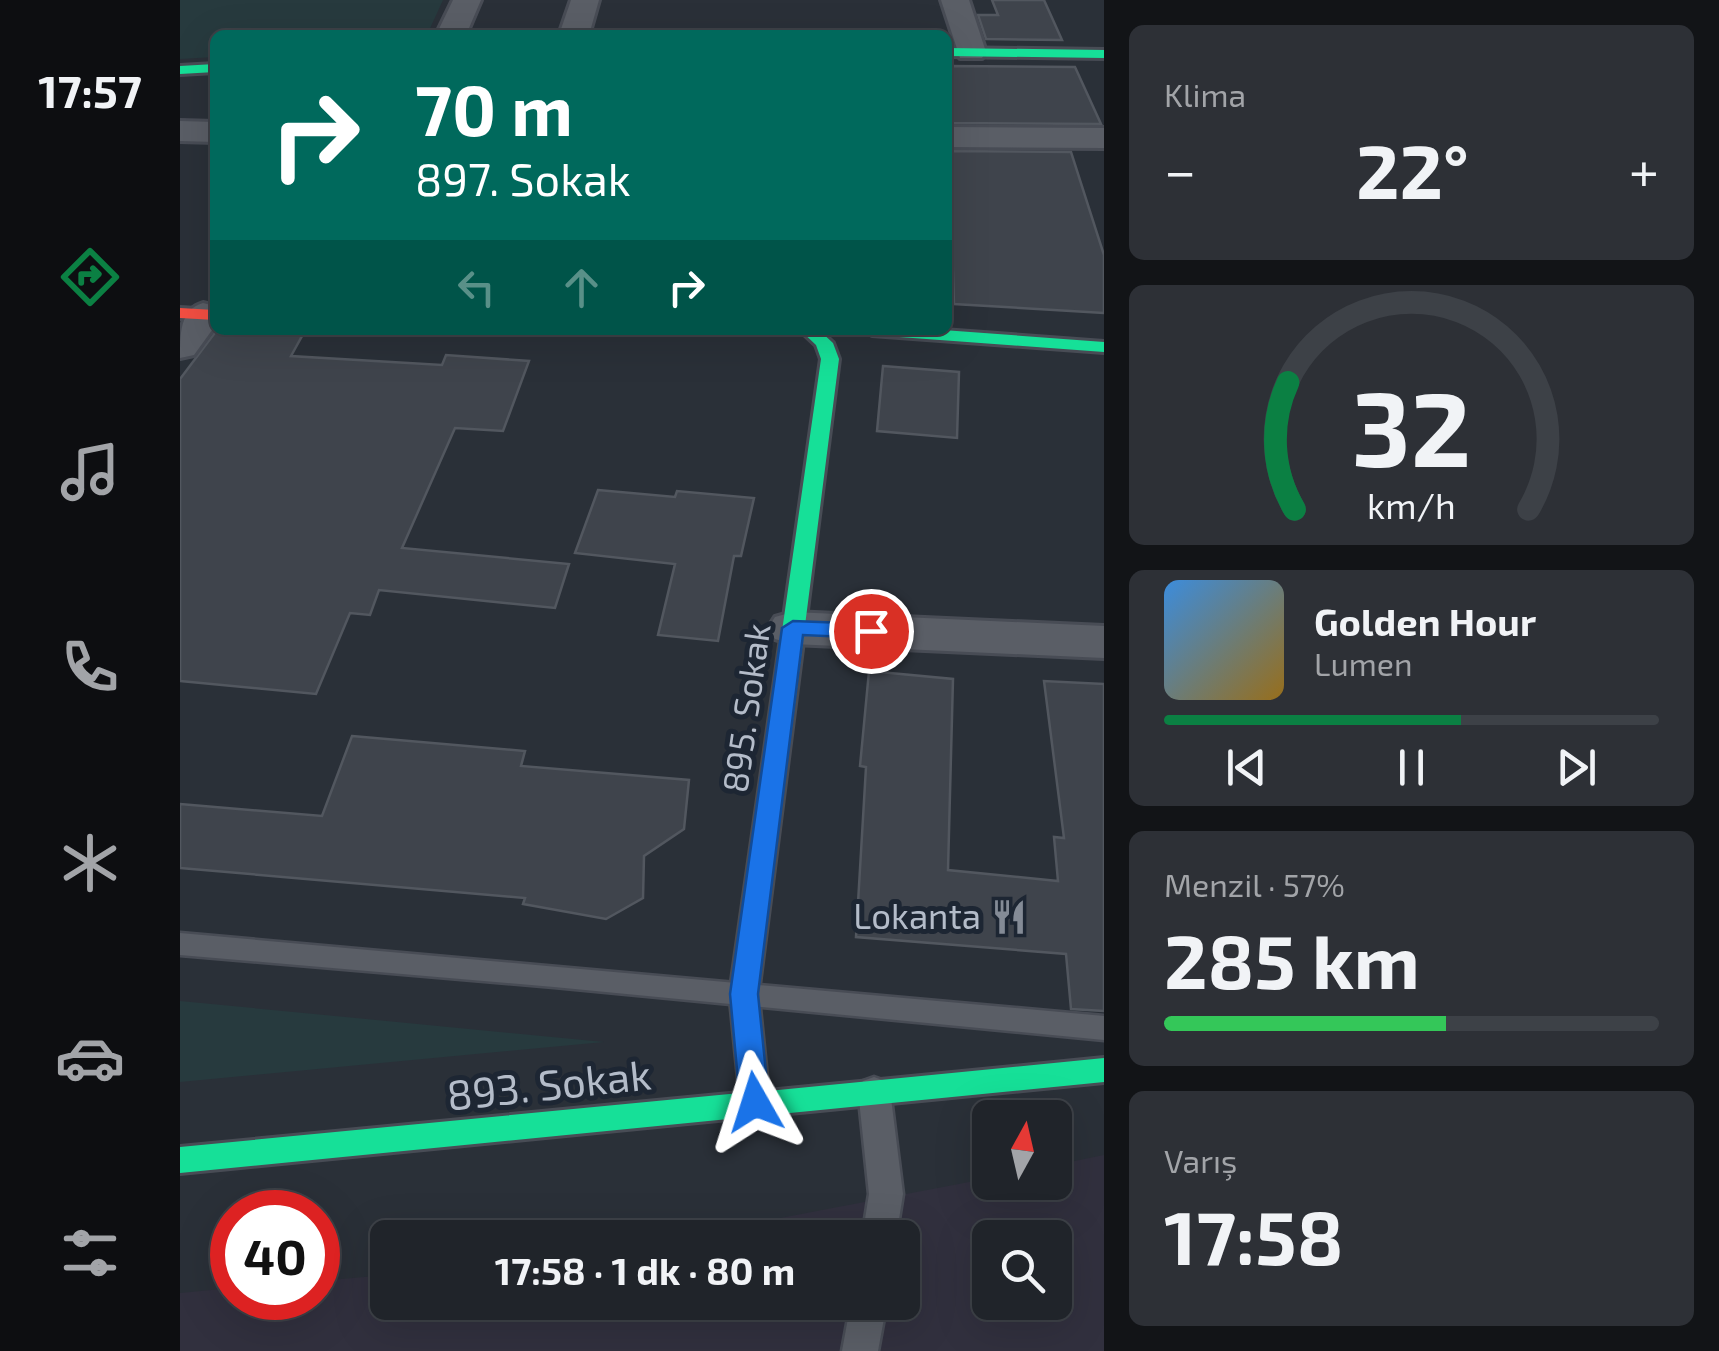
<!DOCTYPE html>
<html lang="tr">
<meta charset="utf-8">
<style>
:root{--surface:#20242a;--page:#2d3036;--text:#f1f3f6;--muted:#a2a4a8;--line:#3d4147;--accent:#0b8043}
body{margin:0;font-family:"Exo 2",sans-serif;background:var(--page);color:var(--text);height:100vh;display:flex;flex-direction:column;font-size:38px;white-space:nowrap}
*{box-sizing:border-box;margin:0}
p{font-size:32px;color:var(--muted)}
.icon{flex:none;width:55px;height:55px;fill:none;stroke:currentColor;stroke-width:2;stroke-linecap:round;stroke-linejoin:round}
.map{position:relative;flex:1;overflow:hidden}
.side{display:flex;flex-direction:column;gap:25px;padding:25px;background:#121417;width:615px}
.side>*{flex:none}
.top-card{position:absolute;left:30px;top:30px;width:742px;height:305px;border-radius:15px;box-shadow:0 10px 40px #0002,0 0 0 2px var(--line);background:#00695c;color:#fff;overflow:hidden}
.needle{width:65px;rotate:8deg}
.tools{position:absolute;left:792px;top:1100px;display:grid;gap:20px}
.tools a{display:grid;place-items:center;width:100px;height:100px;border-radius:15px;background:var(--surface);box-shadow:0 10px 40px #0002,0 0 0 2px var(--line);font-size:50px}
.speed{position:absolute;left:30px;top:1190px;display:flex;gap:20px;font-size:50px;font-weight:700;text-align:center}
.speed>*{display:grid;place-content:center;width:130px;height:130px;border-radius:50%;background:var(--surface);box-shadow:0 10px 40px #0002,0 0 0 2px var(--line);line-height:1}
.speed .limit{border:15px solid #d22;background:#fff;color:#111}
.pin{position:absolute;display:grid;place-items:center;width:85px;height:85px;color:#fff;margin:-42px;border:5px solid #fff;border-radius:50%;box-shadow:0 2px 10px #0007}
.me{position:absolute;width:110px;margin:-55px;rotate:354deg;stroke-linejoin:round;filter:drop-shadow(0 0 8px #0008)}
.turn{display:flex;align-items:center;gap:35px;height:210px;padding:0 40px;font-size:45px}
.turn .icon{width:130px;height:130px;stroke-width:2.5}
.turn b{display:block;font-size:70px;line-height:85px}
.lanes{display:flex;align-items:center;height:95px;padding:0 40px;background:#0003;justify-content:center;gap:50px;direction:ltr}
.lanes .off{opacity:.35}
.big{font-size:75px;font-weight:700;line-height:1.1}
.side .widget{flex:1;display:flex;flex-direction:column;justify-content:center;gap:15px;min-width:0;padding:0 35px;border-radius:15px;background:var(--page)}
.side .dial{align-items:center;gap:0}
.dial svg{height:260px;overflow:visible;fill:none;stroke:var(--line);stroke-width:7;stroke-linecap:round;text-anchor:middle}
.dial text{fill:var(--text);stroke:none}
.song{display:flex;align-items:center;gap:30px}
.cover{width:120px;height:120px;border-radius:15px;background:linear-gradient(135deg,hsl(210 70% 55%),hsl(40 70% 35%))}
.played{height:10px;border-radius:5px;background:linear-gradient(90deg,var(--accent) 60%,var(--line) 60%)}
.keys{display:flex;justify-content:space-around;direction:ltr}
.heat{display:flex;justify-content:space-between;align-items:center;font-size:55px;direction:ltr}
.charge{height:15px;border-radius:8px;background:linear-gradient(90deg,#34c759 57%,var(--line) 0)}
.trip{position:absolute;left:190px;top:1220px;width:550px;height:100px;border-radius:15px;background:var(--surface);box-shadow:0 10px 40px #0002,0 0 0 2px var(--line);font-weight:700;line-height:100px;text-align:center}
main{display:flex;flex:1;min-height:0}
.tabs{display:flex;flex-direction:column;width:180px;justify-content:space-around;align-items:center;background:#0d0e11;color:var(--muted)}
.tabs .icon{width:70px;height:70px}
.tabs .on{color:var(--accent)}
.tabs b{font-size:45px;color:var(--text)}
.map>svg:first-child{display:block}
.medical{fill:#31303e;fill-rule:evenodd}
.green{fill:#273a3e}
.building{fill:#3f444c;stroke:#52575f;stroke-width:2.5}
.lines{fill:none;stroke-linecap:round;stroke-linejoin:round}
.lane-casing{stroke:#484c55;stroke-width:5}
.street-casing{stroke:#484c55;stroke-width:6}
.fast-casing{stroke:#484c55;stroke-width:6}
.jam-casing{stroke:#484c55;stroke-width:6}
.lane{fill:#5a5e66;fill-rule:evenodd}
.street{fill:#5a5e66;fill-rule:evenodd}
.fast{fill:#16e098;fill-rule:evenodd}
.jam{fill:#f24e42;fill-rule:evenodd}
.route{fill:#1a73e8;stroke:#114b97;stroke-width:2.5}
.labels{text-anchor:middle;stroke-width:10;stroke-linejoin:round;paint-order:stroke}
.street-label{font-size:35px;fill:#b4bcc9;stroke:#1d2633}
.poi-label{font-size:35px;fill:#b4bcc9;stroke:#1d2633;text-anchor:end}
.near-street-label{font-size:42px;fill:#b4bcc9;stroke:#1d2633}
</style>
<main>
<nav class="tabs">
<b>17:57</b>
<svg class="icon on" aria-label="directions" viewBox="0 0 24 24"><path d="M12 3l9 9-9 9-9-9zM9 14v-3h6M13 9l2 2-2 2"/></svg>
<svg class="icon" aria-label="music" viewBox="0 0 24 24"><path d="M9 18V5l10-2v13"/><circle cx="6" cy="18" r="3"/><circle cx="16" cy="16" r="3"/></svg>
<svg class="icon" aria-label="phone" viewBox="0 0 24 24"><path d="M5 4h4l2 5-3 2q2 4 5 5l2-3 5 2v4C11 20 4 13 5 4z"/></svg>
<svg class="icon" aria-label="climate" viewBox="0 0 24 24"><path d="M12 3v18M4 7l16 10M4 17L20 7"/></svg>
<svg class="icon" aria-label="car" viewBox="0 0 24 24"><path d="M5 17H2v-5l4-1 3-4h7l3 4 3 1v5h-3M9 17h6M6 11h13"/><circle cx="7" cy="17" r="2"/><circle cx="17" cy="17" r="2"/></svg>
<svg class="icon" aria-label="filters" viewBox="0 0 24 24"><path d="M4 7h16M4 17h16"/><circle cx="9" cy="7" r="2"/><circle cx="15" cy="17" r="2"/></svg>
</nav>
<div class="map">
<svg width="924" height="1351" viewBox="0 0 924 1351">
<rect width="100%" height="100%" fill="#2a3038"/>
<path class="medical" d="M924,1155V1351H0V1293L52,1288V1298H138V1281L207,1275L208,1302H722V1238L500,1237L810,1178V1182H875V1165ZM810,1238H875V1302H810Z"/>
<path class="green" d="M0,0H263L247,35H35V57L0,59Z
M0,1001L424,1042L0,1082Z"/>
<path class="building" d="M812,0H864L882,40L806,39L798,15H818Z
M768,66L895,67L921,124L768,123Z
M768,151L891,152L924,255V313L774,304L772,242H768Z
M37,330L122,336L111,356L262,365L266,355L349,361L323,431L275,428L222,548L389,564L375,608L199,590L190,615L170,613L136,694L0,681V379Z
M703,366L779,372L777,438L697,431Z
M418,490L495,497L497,491L574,498L561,556H554L538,641L478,635L495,564L395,553Z
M689,671L773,679L768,870L878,881L874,837L884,838L864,681L924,684V1011L891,1009L886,954L676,937L686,767L680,766Z
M172,736L345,751L341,766L509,780L504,829L464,856L463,898L426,919L343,904L345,898L0,868V804L142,816Z"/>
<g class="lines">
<defs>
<path id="lane" d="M0,933L924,1016V1040L374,987L0,955Z
M694,1077L705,1081L710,1090L723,1194L716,1238H682L689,1194L678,1090L683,1081Z
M671,1302H707L698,1351H662Z"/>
<path id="street" d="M273,0H301L286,35H256Z
M391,0H419L409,35H379Z
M761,0H789L806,52L802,58H780Z
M0,121L35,122V142L0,141Z
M768,127L924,128V148L768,147Z
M23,303L35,306V326L14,355L0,358C0,333 0,310 23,303Z
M613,612L924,626V658L613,644L595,639L588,628L595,617Z"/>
<path id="fast" d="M768,48L924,50V58L768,56Z
M35,64V72L0,74V66Z
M620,330H639L653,343L659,359L578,994L588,1091L924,1058V1082L0,1173V1147L560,1093L550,994L641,359L636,345Z
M683,330H763L924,342V352L692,335Z"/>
<path id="jam" d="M0,308L35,310V320L0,318Z"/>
</defs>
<use href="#lane" class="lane-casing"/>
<use href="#street" class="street-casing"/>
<use href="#fast" class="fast-casing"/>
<use href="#jam" class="jam-casing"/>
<use href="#lane" class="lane"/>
<use href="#street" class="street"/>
<use href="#fast" class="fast"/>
<use href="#jam" class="jam"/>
</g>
<path class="route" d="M613,621L691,624L702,631L691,638L623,635L578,994L589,1102L585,1111L575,1115L564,1111L560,1102L550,994L602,628Z"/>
<defs>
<symbol id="restaurant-bare" viewBox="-9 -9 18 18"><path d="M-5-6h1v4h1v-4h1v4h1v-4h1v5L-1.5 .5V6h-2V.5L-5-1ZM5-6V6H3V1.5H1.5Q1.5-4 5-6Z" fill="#848b96" stroke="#1d2633" stroke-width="2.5" paint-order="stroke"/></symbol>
</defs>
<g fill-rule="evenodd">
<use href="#restaurant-bare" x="804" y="892" width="50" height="50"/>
</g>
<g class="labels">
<g class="street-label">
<text transform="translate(567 708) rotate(-82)" y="12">895. Sokak</text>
</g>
<g class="poi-label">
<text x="801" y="929">Lokanta</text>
</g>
<g class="near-street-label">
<text transform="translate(369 1085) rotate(-6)" y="15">893. Sokak</text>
</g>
</g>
</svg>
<div class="tools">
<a><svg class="needle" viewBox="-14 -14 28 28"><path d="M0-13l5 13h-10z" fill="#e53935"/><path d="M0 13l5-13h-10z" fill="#a2a4a8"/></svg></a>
<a><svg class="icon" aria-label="search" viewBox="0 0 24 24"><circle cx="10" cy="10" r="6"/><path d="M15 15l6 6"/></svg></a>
</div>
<div class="speed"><div class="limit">40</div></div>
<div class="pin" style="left:691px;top:631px;background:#d93025"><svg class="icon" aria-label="arrive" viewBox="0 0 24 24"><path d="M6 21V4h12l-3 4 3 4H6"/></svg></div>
<svg class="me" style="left:575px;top:1102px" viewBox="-20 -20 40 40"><path d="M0-17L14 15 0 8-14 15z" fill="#1a73e8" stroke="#fff" stroke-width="4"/></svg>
<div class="trip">17:58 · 1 dk · 80 m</div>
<div class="top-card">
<div class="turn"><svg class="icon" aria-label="right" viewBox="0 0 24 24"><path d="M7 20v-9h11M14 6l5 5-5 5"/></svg><div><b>70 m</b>897. Sokak</div></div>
<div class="lanes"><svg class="icon off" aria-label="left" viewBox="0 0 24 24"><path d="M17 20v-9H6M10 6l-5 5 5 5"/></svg><svg class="icon off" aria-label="ahead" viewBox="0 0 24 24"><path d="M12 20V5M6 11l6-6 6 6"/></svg><svg class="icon" aria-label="right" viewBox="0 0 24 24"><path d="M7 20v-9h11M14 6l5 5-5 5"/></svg></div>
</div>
</div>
<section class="side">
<div class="widget"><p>Klima</p>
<div class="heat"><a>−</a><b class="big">22°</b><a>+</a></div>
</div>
<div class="widget dial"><svg viewBox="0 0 100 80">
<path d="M14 69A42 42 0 1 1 86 69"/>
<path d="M14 69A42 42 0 0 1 12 30" stroke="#0b8043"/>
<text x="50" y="56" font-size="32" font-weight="700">32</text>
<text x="50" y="72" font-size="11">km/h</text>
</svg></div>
<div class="widget">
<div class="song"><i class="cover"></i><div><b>Golden Hour</b><p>Lumen</p></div></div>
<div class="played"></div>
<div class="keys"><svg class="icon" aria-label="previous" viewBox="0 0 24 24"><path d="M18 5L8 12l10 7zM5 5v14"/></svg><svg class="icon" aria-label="pause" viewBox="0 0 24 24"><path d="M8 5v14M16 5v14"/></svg><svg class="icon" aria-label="next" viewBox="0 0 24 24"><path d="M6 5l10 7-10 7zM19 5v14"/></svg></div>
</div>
<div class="widget"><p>Menzil · 57%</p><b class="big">285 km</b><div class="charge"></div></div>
<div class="widget"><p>Varış</p><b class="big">17:58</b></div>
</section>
</main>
